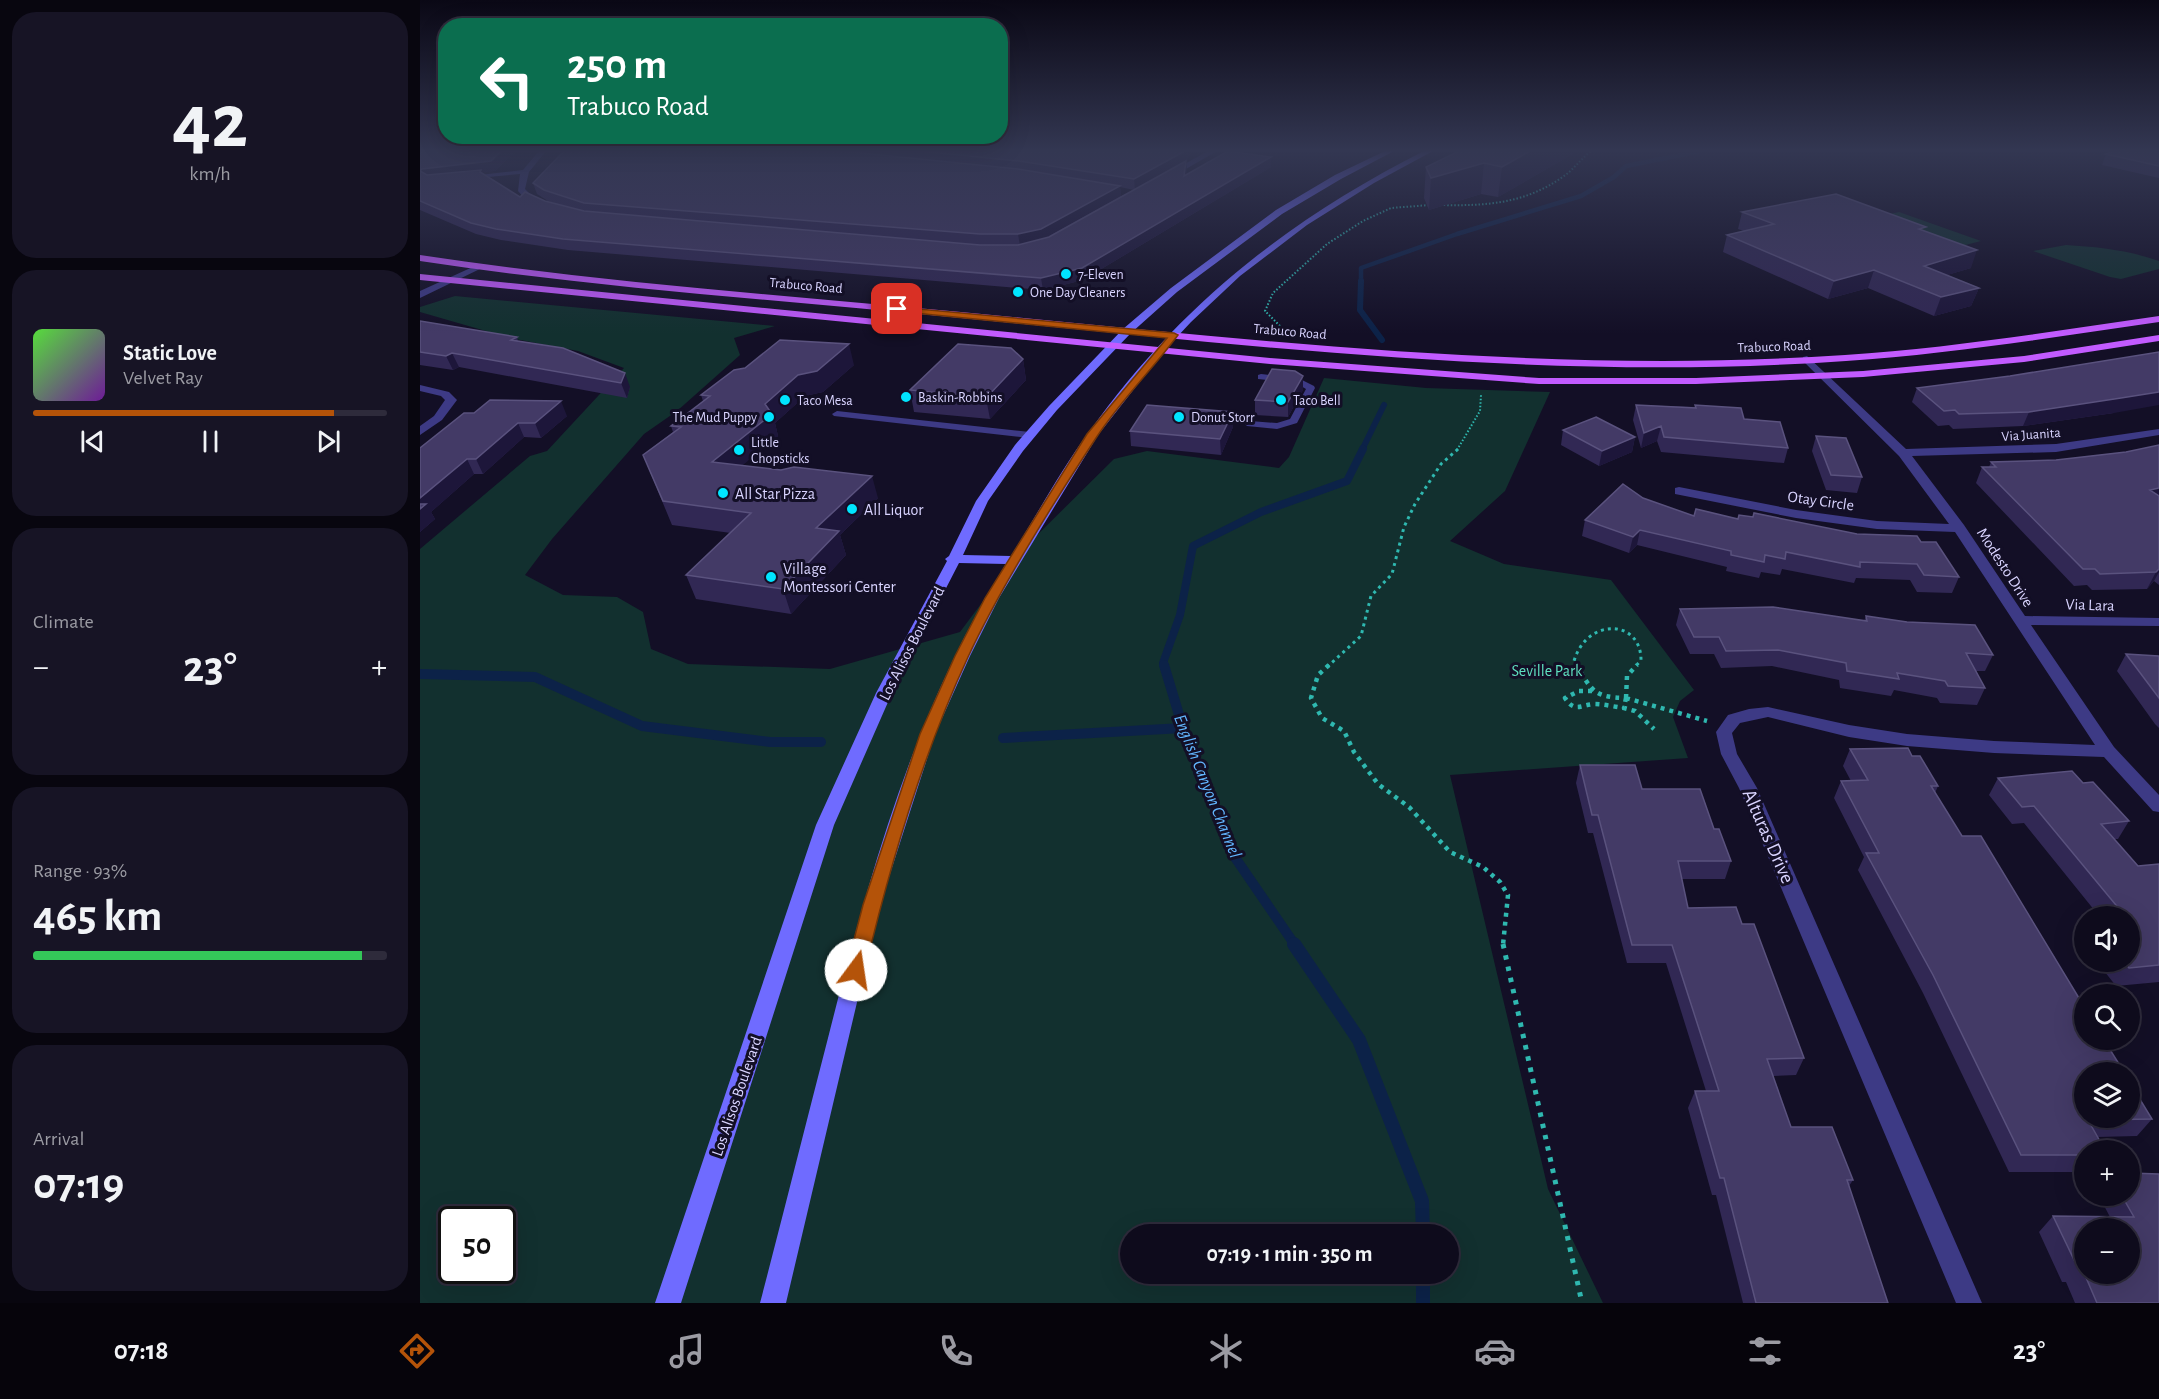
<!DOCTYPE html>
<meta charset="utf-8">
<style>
:root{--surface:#0e0b1c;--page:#171425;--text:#f1f3f6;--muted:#9b9ba3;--line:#2e2b3b;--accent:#b45309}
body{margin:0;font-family:"Alegreya Sans",sans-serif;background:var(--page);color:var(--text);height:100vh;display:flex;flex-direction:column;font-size:22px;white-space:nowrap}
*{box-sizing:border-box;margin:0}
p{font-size:20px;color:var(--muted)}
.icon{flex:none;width:33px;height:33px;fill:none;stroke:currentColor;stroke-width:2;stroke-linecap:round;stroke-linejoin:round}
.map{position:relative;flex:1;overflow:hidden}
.side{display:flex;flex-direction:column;gap:12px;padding:12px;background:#08060f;width:420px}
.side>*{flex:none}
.hud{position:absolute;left:18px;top:18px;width:570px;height:126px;border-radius:24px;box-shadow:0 6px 24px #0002,0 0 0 2px var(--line);background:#0b6e4f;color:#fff;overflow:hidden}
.buttons{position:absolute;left:1654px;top:906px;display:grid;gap:12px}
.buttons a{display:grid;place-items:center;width:66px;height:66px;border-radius:50%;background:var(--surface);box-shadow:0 6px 24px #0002,0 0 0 2px var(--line);font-size:30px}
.speed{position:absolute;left:18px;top:1206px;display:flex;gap:12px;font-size:30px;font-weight:700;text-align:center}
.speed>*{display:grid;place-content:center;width:78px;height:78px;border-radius:50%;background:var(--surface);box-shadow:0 6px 24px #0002,0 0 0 2px var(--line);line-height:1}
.speed .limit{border:3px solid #111;border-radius:9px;background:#fff;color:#111}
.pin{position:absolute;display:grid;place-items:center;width:51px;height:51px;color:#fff;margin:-26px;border-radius:12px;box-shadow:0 3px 9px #0006}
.me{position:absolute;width:66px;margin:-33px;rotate:14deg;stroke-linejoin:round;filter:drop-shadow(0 0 4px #0008)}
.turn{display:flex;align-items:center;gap:21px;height:126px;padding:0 30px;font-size:27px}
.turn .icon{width:78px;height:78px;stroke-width:2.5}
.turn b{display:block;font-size:42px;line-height:51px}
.big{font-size:45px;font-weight:700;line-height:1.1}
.side .widget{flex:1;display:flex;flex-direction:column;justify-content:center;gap:9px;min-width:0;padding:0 21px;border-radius:24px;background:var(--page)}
.side .dial{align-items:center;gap:0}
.dial b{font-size:78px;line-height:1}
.song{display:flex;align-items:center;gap:18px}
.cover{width:72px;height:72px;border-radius:9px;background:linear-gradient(135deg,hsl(110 70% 55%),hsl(280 70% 35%))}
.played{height:6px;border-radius:3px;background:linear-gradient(90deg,var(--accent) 85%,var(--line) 85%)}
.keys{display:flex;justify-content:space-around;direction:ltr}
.heat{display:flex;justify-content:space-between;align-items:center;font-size:33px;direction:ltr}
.charge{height:9px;border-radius:4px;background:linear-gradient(90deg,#34c759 93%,var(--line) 0)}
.trip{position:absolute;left:700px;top:1224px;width:339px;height:60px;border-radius:30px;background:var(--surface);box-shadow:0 6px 24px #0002,0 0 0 2px var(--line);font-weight:700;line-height:60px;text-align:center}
.dock{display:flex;height:96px;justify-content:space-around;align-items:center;background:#06040b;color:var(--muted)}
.dock .icon{width:42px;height:42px}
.dock .selected{color:var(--accent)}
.dock b{font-size:27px;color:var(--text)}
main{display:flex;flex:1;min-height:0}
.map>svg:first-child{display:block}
.green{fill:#12302f;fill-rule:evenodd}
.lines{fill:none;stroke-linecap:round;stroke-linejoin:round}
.stream-far4{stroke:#0c2248;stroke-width:4.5}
.stream-far3{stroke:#0c2248;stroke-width:6}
.stream-far2{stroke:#0c2248;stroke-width:8}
.stream-far1{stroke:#0c2248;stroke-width:10}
.stream{stroke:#0c2248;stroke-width:14}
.path-far3{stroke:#2fb8b0;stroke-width:2;stroke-dasharray:1.5 2;stroke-linecap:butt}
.path-far2{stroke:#2fb8b0;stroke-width:3;stroke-dasharray:3 4;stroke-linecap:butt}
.path-far1{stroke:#2fb8b0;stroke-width:4.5;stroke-dasharray:4 5;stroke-linecap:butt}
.path{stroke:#2fb8b0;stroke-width:5;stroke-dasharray:4.5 7;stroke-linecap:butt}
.service{fill:#3d3a85;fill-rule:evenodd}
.minor{fill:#3d3a85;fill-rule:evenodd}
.secondary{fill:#6f6bff;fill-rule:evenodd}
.primary{fill:#c25bff;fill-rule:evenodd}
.wall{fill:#312854;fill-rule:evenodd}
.shaded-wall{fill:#1d163a}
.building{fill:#433a66;stroke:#5a527e;stroke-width:1.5;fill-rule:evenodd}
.route{fill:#b45309;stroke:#753606;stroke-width:1.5}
.poi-dot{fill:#00e5ff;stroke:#130f26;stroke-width:2}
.labels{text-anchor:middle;stroke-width:6;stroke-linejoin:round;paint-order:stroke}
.far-poi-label{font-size:14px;fill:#d9d4ff;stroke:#130f26;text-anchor:start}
.far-street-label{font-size:14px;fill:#d9d4ff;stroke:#130f26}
.poi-label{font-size:16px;fill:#d9d4ff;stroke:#130f26;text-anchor:start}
.street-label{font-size:16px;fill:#d9d4ff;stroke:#130f26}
.park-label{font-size:16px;fill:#5fe0c0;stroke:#130f26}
.water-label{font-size:18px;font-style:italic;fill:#62b6ff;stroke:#130f26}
.near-street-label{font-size:20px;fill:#d9d4ff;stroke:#130f26}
</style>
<main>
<section class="side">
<div class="widget dial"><b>42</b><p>km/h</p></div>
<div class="widget">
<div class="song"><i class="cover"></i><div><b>Static Love</b><p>Velvet Ray</p></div></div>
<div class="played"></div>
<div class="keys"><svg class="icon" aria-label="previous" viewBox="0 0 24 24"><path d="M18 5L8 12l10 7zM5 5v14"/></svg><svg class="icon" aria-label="pause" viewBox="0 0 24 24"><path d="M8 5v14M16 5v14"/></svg><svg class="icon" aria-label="next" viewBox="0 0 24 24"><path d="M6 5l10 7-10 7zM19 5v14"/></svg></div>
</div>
<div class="widget"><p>Climate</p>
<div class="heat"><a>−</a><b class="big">23°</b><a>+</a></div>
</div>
<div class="widget"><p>Range · 93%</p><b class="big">465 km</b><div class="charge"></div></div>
<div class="widget"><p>Arrival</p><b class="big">07:19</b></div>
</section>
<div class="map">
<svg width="1739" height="1303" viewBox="0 0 1739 1303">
<rect width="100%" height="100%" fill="#130f26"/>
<path class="green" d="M1479,212L1561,241L1526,250L1445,219Z
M1646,245C1678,247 1708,250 1739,261V269L1701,279L1690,277L1613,251Z
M35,296L355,326L314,338L320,355L257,411L224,434L132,539L105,575L143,595L197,597L223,612L231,649L268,664L410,669L540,632L599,553L694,459L727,451L859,468L869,457L904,378L1006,388L1130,392L1085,491L1030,541L1084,564L1191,580L1274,690L1260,701L1253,717L1268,758L1030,775L1128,1189L1183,1303H0V549L110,456L127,451L204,368L158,351L90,338L0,312V307ZM32,1220H82V1270H32ZM711,1234H1029V1274H711Z"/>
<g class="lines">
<path class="stream-far4" d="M941,282V268L1037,234L1161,196L1194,177L1206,166L1281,151"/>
<path class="stream-far3" d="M941,281L940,310L962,340
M942,450L964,405"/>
<path class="stream-far2" d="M744,667L743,663L760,615L773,546L841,512L927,481L943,449"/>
<path class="stream-far1" d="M744,665L763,728L814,856L875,945
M0,674L115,677L222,726L350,742H401
M583,738L763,728"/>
<path class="stream" d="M874,944L939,1040L1002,1201L1003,1234
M1003,1274V1303"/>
<path class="path-far3" d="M1020,205C1066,206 1105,204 1144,176C1154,169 1161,159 1171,151
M860,326L845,311L853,293L907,244L943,221L971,208L1010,205
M1037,450L1060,411L1061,395"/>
<path class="path-far2" d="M907,667L941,636L951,596L972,574L984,527L995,504L1021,464L1038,449
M1157,667L1154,661C1167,617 1221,619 1221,660L1215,667"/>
<path class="path-far1" d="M909,665L898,675L891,698L902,718L924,731L934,752L958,784L989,807L1030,852L1063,867L1080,882L1088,895L1083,945
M1156,665C1173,692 1174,697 1206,698
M1172,691H1159L1145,698C1155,713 1160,705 1174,704C1184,704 1195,707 1204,708
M1206,698L1287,721
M1206,698L1204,708L1215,711L1234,729
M1206,698L1207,676L1217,665"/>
<path class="path" d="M1083,944L1162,1303"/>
<path class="service" d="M841,374L878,378L894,386L895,388L877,423L857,429L827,426L825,424L830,421L857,423L870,419L886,389L876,383L838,379V375Z
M417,411L610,432L615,435L610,438L414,416L412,414Z"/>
<path class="minor" d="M119,151H126L109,172L105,189L115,199L123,202V206L109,203L98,191L100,174L46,179L42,177L103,170Z
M788,151H797L752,177L745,175Z
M57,265L64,267L0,298V291Z
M1387,356L1486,449L1636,444L1739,429V435L1636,452L1492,456L1544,525L1605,616L1739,618V626L1611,625L1694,747L1739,795V812L1733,811L1684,757L1574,753L1487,746L1429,737L1348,717L1320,723L1312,733L1317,754L1337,788L1562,1303H1536L1319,788L1301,754L1296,732L1308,715L1329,709L1348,707L1429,725L1487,734L1574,741L1675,745L1535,532L1457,529L1376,518L1255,494V488L1259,487L1376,510L1457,521L1529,524L1479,456L1383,361V357Z
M0,385L29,392L37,400L22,420L0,435V426L14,416L25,400L21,396L0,391Z"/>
<path class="secondary" d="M965,151H974L921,179L862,214L757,292L711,333L637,410L603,451L568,501L543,555L591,556C617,515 640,471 669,432C759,306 866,221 1004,151H1013L954,183L887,225L820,276L771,322L743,352L678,435L579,598L550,656L515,734L460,905L366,1303H340C363,1215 385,1127 408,1038C450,872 494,711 586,564L539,563L472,693L414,825L261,1303H235L396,825L456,693L527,561L525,559L529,556L556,501L595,445L629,406L703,329L751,288L856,210L915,175Z"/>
<path class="primary" d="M0,255C179,282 361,295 541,312C835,340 1130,375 1425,355C1531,348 1635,331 1739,316V322C1635,337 1531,354 1426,361C1130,382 835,346 541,318C361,300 179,288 0,261Z
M0,274L850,358L1119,378H1276L1443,371L1604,356L1739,335V341L1604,362L1443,377L1276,384H1119L850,364L0,280Z"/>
</g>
<path class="wall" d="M0,151H103L94,152L75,171L62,172L63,173L100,197L125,201L146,207L128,201L117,194L113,183L318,151H770L768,159L766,161V175L851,167L663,280L623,290L148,250L81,240L56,234L0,210ZM700,187L714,190L701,196Z
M1039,151H1158L1078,197L1061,194L1009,210L1004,198L1006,167Z
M1739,151V178L1682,165L1686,154Z
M1322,212L1504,231L1551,268L1527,275L1559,288L1551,306L1514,316L1448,288L1408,299L1303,252L1307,235L1324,231L1318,229Z
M0,321L97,337L98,341L210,387L207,398L39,367L33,370L0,365Z
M603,359L606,380L570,419L494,412L490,390Z
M434,365L403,392L385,396L355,423L358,436L322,465L458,498L420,535L426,555L371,614L276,599L266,575L311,533L252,525L223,455L253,432L251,426L283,401L281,395Z
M1497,388L1694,413L1603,426L1533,429L1529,425L1518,426L1492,402Z
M883,390L868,417L835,415V400Z
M1216,405L1275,407V405L1324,419L1368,448L1364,463L1241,452L1237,441L1221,448L1213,420Z
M54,413L147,416L121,438L104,437L63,474H54L11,512L15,519L0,532V448Z
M813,427L801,455L711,446L710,431Z
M1143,430L1215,437L1212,452L1179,466L1141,445Z
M1396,436L1442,477L1437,493L1406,490L1392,451Z
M1739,445V585L1734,581L1727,589L1672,590L1667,585L1654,586L1556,483L1562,467H1569L1571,462L1636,460L1706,452Z
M1223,498L1274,516L1318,519L1501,542L1539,577L1532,593L1497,592L1490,580L1436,578L1434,583L1362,569L1360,575L1341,572L1339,578L1306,571L1307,567L1217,545L1209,553L1162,536L1165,520Z
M1260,609L1444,621L1446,616L1573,655L1565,671H1556L1565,688L1557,705L1520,703L1517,698L1474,690L1471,696L1420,688L1419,680L1352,666L1301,668L1294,654H1270L1256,625Z
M1706,654L1739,656V728L1735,724L1697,671Z
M1430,749L1492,756L1518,786L1515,793L1542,836L1732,1119L1717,1136L1677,1137L1665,1150V1172H1589L1503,993L1438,870L1444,857L1414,798L1421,781H1431L1423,766Z
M1160,765L1222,789L1294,829L1311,861L1305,879H1261L1268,908L1322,924L1384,1058L1376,1075L1353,1076L1371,1127L1433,1180L1429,1186L1468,1303H1323L1296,1195H1292L1268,1108L1275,1091H1286L1246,963H1207L1173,833H1168L1156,783Z
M1578,778L1663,783L1709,821L1698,839H1694L1718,866L1739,864V982L1696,986L1677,962H1710V916H1679L1604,823L1592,824L1569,795Z
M1679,1196H1710L1739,1303H1655L1646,1282H1642L1619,1232L1633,1216L1690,1217Z"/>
<path class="shaded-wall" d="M81,151H103L94,152L75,171L62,172L65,180L7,179L0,171L2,169Z
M765,151H770L768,159L766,161L767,171L765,187L715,190L714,179Z
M1110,151H1158L1078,197L1082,167Z
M851,157V167L663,280L623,290L621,278Z
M1064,163L1061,194L1009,210L1011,178Z
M700,186L701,196L622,240L600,246L598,234Z
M1557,250L1551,268L1497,284L1504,266Z
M1454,270L1448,288L1408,299L1414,281Z
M1559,288L1551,306L1514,316L1521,297Z
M429,344L434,365L403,392L385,396L355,423L358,436L300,484L292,462L345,404L378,375Z
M32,353L39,367L33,370L26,356Z
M603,359L606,380L570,419L566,398Z
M205,373L210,387L207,398L201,383Z
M883,376V390L868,417V402Z
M1739,392V405L1694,413L1603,426L1609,412Z
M141,401L147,416L121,438L115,423Z
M813,412V427L801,455L800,439Z
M98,423L104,437L63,474L56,459Z
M1241,426L1237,441L1221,448L1224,433Z
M1215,437L1212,452L1179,466L1182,451Z
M47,459L54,474L11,512L15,519L0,532V498Z
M452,476L458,498L420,535L426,555L371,614L363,589L396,528Z
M1739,488V502L1730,490Z
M1220,530L1217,545L1209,553L1213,537Z
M1739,569V572L1734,581L1727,589L1736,572Z"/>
<path class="building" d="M0,151H81L71,161L2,169L0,171L7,175L61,170L60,172L100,197L105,192L125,201L164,211L560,245H598L629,237L766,161L764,176L808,151L851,157L662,268L621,278L143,239L76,229L51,223L0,201Z
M144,151H421L598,169L700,186L621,229L598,234H560L164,203L124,190L113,183Z
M499,151H765L714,179L599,161Z
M1039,151H1110L1082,167L1064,163L1011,178L1006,167Z
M1695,151H1739V166L1686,154Z
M1416,194L1506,227L1499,229L1557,250L1504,266L1559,288L1521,297L1454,270L1414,281L1307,235L1354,224L1322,212Z
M0,321L97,337L91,340L143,348L205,373L201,383L32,353L26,356L0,352Z
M360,340L429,344L397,371L378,375L345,404L352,414L292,462L361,470L374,467L452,476L396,528L419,531L363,589L266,575L331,513L243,501L223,455L261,427L251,426L290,396L281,395L314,370L325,368Z
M538,344L591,348L603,359L566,398L490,390Z
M1739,352V392L1701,398L1609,412L1539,414L1535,410L1524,411L1497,388L1590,376Z
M852,369L875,371L883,376L868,402L835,400Z
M70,400L141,401L115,423H98L56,459H47L0,498V448L44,413H54Z
M727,405L813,412L800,439L710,431Z
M1216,405L1276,408L1275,405L1321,408L1324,419L1360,422L1368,448L1244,437L1241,426L1224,433Z
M1176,417L1215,437L1182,451L1143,430Z
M1396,436L1426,438L1442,477L1411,475Z
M1739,445V488L1730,490L1739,496V569L1736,572L1680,574L1675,569H1663L1562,467H1576L1571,462L1636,460L1706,452Z
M1203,484L1223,498L1274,516L1276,509L1318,519L1319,515L1333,517L1334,513L1437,534L1497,536L1501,542H1516L1539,577L1504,575L1497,564L1440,562V567L1366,552L1365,559L1345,555L1344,562L1311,555V551L1220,530L1213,537L1165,520Z
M0,504H6L0,509Z
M1353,607L1447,621L1446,616L1487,622L1555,625L1573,655L1546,653L1565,688L1528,686L1525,681L1477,673L1479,679L1427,671L1426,663L1358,650L1306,651L1299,637H1274L1260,609Z
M1706,654L1739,656V698Z
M1488,748L1492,756H1500L1518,786H1511L1542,836H1561L1665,1008V1040H1684L1704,1072H1665V1118H1710V1083L1732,1119L1668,1120L1685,1150H1665V1155H1601L1513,975L1446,853H1459L1421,781L1448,780L1430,749Z
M1160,765H1215L1222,789H1280L1294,829H1299L1311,861H1258L1268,908L1316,907L1322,924H1334L1384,1058L1347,1059L1371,1127H1412L1433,1180H1427L1468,1303H1336L1304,1178H1300L1275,1091H1299L1252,945H1212L1178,815H1172Z
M1652,771L1663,783L1673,782L1709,821L1681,824L1718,866L1739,864V965L1709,968L1704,962H1710V927H1714L1710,922V916H1705L1614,806L1602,807L1578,778Z
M1710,1173L1739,1174V1303H1677L1661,1266H1657L1633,1216L1714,1217L1702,1196H1710ZM1665,1228H1710V1274H1665Z"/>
<linearGradient id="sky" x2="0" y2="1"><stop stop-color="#0a0815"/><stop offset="0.45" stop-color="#333752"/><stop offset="1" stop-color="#333752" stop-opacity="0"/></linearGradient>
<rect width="1739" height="334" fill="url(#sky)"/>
<path class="route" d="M477,307L754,333L758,335C732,370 700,401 676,438C632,505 582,584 548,657C502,756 470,864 445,970L442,975L436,978L429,975L426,970L443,905L500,734L535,656L565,598L667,434L747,338L474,311L473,309Z"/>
<g class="poi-dot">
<circle cx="646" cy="274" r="6"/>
<circle cx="598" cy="292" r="6"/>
<circle cx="486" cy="397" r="6"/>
<circle cx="365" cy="400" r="6"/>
<circle cx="861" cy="400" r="6"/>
<circle cx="349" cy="417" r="6"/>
<circle cx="759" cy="417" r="6"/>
<circle cx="319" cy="450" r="6"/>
<circle cx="303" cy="493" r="6"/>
<circle cx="432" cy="509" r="6"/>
<circle cx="351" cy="577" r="6"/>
</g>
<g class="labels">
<g class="far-poi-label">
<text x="658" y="279">7-Eleven</text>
<text x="610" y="297">One Day Cleaners</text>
<text x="498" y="402">Baskin-Robbins</text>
<text x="377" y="405">Taco Mesa</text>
<text x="873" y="405">Taco Bell</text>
<text x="337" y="422" text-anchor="end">The Mud Puppy</text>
<text x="771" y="422">Donut Storr</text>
<text x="331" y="447">Little<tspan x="331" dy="16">Chopsticks</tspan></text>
</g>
<g class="far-street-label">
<text transform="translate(386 285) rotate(5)" y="5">Trabuco Road</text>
<text transform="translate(870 331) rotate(5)" y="5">Trabuco Road</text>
<text transform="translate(1354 346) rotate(-2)" y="5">Trabuco Road</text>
<text transform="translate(1611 434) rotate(-4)" y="5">Via Juanita</text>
</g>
<g class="poi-label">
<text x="315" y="499">All Star Pizza</text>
<text x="444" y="515">All Liquor</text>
<text x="363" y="574">Village<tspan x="363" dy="18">Montessori Center</tspan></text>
</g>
<g class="street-label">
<text transform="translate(1401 500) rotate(8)" y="6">Otay Circle</text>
<text transform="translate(1586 567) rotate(57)" y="6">Modesto Drive</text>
<text transform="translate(1670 604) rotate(2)" y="6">Via Lara</text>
<text transform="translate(491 643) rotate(-63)" y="6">Los Alisos Boulevard</text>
<text transform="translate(316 1096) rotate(-71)" y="6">Los Alisos Boulevard</text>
</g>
<g class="park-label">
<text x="1127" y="676">Seville Park</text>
</g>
<g class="water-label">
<text transform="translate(788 786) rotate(68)" y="6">English Canyon Channel</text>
</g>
<g class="near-street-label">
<text transform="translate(1349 836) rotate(66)" y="7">Alturas Drive</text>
</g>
</g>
</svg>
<div class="buttons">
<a><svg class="icon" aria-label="sound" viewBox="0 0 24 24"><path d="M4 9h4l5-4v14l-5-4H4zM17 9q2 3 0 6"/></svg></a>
<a><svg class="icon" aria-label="search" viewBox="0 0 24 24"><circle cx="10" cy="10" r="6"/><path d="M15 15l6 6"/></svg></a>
<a><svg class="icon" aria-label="layers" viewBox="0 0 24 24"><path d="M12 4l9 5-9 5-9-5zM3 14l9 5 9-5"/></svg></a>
<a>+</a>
<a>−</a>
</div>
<div class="speed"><div class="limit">50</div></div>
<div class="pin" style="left:477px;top:309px;background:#d93025"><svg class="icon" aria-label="arrive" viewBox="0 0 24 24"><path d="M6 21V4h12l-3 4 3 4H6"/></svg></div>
<svg class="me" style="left:436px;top:970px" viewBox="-20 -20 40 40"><circle r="19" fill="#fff"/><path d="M0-13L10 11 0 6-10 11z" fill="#b45309"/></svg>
<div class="trip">07:19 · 1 min · 350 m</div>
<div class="hud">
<div class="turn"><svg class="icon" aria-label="left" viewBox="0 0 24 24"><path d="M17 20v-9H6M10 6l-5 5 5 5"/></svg><div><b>250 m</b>Trabuco Road</div></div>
</div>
</div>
</main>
<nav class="dock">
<b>07:18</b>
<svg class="icon selected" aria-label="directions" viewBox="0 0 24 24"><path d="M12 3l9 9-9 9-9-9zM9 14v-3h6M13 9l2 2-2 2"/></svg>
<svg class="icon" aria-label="music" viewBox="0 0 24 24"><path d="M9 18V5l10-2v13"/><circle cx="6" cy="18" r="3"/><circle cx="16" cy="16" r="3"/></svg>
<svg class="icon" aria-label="phone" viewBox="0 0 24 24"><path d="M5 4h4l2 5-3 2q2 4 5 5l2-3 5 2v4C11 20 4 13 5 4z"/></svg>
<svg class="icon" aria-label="climate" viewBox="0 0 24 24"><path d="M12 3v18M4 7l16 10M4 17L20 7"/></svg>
<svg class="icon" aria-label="car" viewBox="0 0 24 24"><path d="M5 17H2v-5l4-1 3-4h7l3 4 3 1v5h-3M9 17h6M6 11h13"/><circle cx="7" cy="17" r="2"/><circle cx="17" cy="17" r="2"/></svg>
<svg class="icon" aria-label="filters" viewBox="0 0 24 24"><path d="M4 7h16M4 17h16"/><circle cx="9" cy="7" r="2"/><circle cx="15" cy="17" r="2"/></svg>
<b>23°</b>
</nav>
